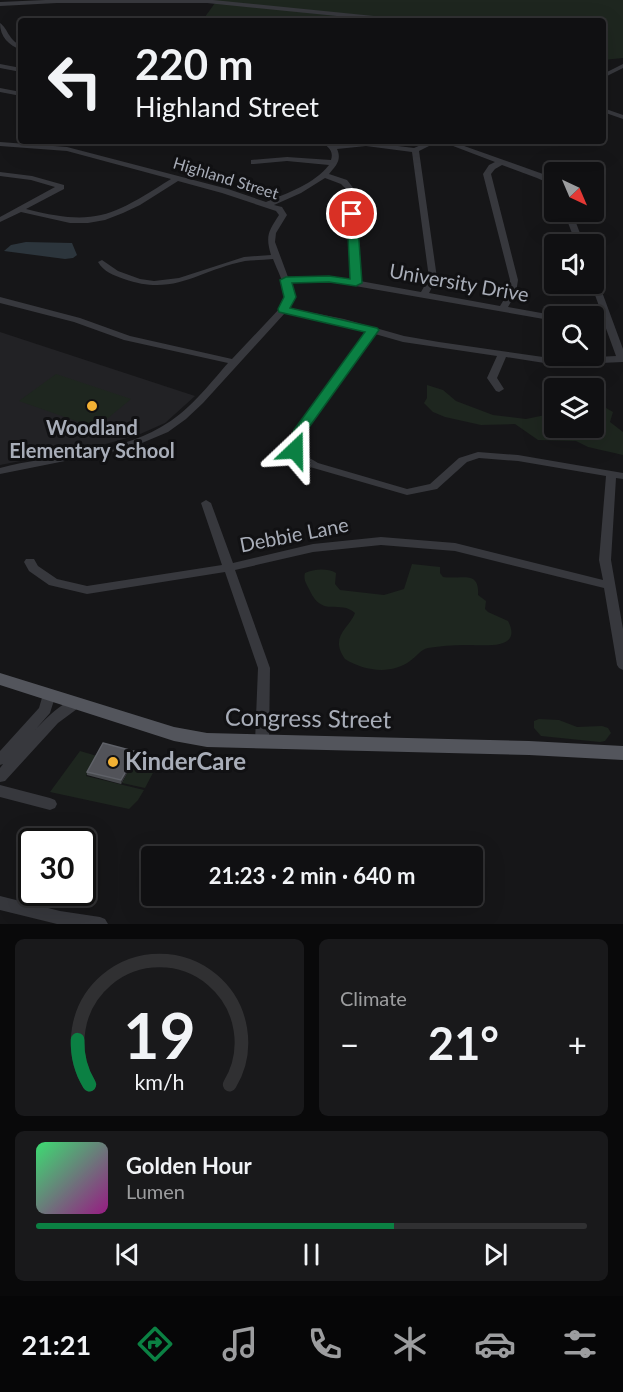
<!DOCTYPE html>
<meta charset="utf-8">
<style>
:root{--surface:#101012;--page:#19191b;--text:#f1f3f6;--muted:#9c9d9f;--line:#303032;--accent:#0b8043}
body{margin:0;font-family:Lato,sans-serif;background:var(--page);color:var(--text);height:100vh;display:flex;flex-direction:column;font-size:22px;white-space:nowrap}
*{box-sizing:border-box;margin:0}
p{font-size:20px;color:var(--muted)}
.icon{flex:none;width:33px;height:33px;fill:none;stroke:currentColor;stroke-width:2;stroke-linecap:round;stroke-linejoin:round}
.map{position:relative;height:924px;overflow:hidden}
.details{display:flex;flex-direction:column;gap:15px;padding:15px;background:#09090a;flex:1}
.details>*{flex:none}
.top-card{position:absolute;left:18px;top:18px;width:588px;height:126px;border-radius:6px;box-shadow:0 6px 24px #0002,0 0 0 2px var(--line);background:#101012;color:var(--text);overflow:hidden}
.needle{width:39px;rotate:136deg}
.tools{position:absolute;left:544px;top:162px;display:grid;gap:12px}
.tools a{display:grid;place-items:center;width:60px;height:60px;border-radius:6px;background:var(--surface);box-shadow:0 6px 24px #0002,0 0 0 2px var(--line);font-size:30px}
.speed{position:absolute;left:18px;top:828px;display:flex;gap:12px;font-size:30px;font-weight:700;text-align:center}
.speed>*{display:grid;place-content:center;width:78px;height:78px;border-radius:50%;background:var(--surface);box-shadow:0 6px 24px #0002,0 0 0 2px var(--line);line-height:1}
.speed .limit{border:3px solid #111;border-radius:9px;background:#fff;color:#111}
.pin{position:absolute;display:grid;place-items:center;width:51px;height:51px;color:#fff;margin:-26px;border:3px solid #fff;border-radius:50%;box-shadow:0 2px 6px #0007}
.me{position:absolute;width:66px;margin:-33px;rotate:23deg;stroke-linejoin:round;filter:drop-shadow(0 0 4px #0008)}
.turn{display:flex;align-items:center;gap:21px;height:126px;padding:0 18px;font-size:27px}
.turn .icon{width:78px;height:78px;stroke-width:2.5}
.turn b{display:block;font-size:42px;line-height:51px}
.big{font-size:45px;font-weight:700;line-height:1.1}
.details .card{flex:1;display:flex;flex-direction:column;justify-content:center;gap:9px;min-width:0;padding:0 21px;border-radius:9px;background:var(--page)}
.details .dial{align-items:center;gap:0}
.dial svg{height:156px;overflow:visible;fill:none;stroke:var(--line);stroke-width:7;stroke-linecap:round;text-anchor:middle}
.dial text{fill:var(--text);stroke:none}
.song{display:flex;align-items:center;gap:18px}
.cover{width:72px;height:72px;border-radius:9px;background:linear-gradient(135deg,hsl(140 70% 55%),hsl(310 70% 35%))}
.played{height:6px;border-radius:3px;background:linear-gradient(90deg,var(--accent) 65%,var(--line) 65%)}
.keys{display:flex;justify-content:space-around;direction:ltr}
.heat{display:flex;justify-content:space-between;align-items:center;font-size:33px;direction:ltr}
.details .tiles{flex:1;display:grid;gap:15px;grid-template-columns:1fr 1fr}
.card:last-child{grid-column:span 2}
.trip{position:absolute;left:141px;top:846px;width:342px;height:60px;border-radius:6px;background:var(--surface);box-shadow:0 6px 24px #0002,0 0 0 2px var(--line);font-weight:700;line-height:60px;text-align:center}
.tab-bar{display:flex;height:96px;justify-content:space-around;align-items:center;background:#060607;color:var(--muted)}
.tab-bar .icon{width:42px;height:42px}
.tab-bar .selected{color:var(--accent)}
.tab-bar b{font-size:27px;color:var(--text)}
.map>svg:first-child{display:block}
.built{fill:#222225}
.green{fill:#1e261f}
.water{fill:#2c353c}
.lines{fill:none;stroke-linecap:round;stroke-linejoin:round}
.minor{fill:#37383d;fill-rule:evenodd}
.major{fill:#53555c;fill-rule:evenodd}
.wall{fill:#47494d}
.shaded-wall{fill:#2f3033}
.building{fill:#525359;stroke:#5f6168;stroke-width:1.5}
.route{fill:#0b8043;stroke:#07532c;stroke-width:1.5}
.poi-dot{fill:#f2b134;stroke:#111113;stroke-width:2}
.labels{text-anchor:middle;stroke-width:6;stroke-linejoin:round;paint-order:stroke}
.far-street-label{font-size:16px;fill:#a8adb8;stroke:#111113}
.street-label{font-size:20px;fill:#a8adb8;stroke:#111113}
.poi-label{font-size:20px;font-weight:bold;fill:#a8adb8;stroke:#111113}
.near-street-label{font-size:24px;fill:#a8adb8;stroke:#111113}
.near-poi-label{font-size:24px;font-weight:bold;fill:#a8adb8;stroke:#111113;text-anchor:start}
</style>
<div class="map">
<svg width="623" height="924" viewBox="0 0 623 924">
<rect width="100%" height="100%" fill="#161618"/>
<path class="built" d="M0,332L195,396L165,423L138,435L102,445L0,465Z"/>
<path class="green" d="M183,0H623V58L603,60V21H202L215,3Z
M56,374L131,399L96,428L19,401Z
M427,385L443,390L456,401L493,415L526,419L555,413V428H594V409L606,408L613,412L610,422L623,432V455L588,447L576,441L538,440L515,424L481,425L445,417L433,412L424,403L427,398Z
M412,564L440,567V573L443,577C460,580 480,569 478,595L486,601L485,609L488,612L508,621C524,652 480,644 465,645C453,645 440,646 428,648C421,649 416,657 410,661C391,675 364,671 345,659C329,636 349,629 355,613C340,599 322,618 310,591C307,584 303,581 305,573C314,569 327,568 336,573L335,584L340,590L384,595L404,589Z
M539,719L559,720L577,727L602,726L608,728L611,733L605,741L600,742L541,736L534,728V721Z
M80,751L97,756L86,776L144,790L138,800L129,809L50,792Z
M132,764L155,769L145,788L122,783Z"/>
<path class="water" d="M26,242L72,243L77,255L73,258L65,259L4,251L11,245Z"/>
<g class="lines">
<path class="minor" d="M45,0H213L404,19L407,21H387L207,3H57L0,6V2Z
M0,23C9,30 7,38 21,46V50C9,45 0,37 0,23Z
M0,64L21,68V72L0,68Z
M623,64V68L603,78V74Z
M0,88L21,92V96L0,92Z
M603,108L623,115V119L603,112Z
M21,112V117L17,116V114Z
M322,141H329L334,145L366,142L414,148L430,141H439L419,151L437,278L429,293L500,306L508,293L510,280L483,174L489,165L495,162L440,141H450L543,174L555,181V186L537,178L502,165L495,169L491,174L518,280L516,293L508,307L558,316H555V321L338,283H290C294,293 295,299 289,308L344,319L404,336L439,342L557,359L616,356L604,323H594V317H603L591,284H594V278L598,281L623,349V362L557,365L506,357L497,378L504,389L499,392L496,391L487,378L497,356L403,342L375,334L303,434L299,447L303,454L318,463L407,489L430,484L459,458L478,452L518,455L623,473V479L616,478L611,560L623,629V670L619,668L617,665L604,588L455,551L381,545L313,552L235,570L270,668L269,742L267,746L262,747L257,746L255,742L258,668L225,572L87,594L49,585L29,571L24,562L26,559H34L38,566L57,579L87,586L222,565L201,503L206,500L211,503L233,563L313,544L381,537L455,543L603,580L599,560L606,476L518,461L479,458L467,462L437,489L407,495L310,467L295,458L289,447L293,434L367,332L343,324L285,313L203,403L186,419L168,432L130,448L0,474V468C53,454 113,455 161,427C188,412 208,386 228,363L124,340L74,322L0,303V297L80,318L130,336L232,359L280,308C291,293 279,275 273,259C264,260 255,260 245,261C199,270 175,297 124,279C113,275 104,272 98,262L102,260L118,271L140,279L154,281L179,278L244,257L271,255C265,235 269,231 279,215L276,211L222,193L178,181L140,205L123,213L105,220L88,223H70L21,212L0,222V217L55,187L31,180L0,176V172L32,176L64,185V189L26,209C96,227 112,216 171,179L67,151L0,146V142L67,147L228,189L266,202C288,193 314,184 329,165L287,161L254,164H251V160L287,157L331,160C334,150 328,148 322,141ZM366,146L412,152L429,278L421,292L360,281L354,189L347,180L329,174C336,166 342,160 337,149ZM325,178L341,184L346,189L352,280L338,277H288L275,242L276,233L287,215L282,207L274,205L301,193Z
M594,189H602L606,191L602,193H594Z
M564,212H572L584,244H576Z
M49,689L54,691L56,694L50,713L35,730C45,720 66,696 81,700L83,703L81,706L58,723L5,781L0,782V768L3,764L0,765V751L39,708L44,691Z
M0,785L50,798L55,800L57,804L55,808L50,810L0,797Z
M0,896L60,911L100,917L105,919L108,924H57L0,910Z"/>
<path class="major" d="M0,673L174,727L207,733L529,741L623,746V760L529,755L207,747L174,741L0,685Z"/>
</g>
<path class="wall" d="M137,752V755L121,784L87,775V772Z"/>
<path class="shaded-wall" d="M137,752V755L121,784V780Z"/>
<path class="building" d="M103,743L137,752L121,780L87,772Z"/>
<path class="route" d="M352,211L357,214L362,283L356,286L329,282L292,283L296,297L290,308L377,328L379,330L307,430L301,442V450L295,454L288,450V442L294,430L365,332L279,312L278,309L284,297L280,280L286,277L329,276L350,279L347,214Z"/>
<g class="poi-dot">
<circle cx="92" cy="406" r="6"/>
<circle cx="113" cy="762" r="6"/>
</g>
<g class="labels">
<g class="far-street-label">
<text transform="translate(226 178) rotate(17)" y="6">Highland Street</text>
</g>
<g class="street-label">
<text transform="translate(459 283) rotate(10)" y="7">University Drive</text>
<text transform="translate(294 535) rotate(-11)" y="7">Debbie Lane</text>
</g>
<g class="poi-label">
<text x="92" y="435">Woodland<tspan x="92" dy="23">Elementary School</tspan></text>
</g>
<g class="near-street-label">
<text transform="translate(308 719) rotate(1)" y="8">Congress Street</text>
</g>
<g class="near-poi-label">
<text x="125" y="770">KinderCare</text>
</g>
</g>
</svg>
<div class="tools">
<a><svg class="needle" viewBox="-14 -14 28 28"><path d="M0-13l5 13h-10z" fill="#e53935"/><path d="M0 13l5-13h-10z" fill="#9c9d9f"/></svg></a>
<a><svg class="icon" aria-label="sound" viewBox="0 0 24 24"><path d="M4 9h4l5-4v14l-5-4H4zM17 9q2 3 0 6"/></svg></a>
<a><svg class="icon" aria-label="search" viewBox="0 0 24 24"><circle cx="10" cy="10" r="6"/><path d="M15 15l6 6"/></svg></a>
<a><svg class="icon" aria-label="layers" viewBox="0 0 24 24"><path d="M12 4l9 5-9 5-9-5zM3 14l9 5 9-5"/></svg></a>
</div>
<div class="speed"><div class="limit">30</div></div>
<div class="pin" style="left:352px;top:214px;background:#d93025"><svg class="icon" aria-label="arrive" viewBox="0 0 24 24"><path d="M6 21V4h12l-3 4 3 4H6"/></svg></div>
<svg class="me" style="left:295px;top:450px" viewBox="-20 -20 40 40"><path d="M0-17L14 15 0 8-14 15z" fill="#0b8043" stroke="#fff" stroke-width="4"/></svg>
<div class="trip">21:23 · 2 min · 640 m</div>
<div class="top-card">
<div class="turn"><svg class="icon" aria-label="left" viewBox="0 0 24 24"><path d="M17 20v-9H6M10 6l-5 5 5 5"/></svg><div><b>220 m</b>Highland Street</div></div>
</div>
</div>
<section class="details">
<div class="tiles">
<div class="card dial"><svg viewBox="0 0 100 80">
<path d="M14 69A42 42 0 1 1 86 69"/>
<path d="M14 69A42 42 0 0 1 8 46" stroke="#0b8043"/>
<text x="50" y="56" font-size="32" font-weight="700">19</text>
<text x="50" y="72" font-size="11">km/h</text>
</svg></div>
<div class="card"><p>Climate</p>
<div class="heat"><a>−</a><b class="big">21°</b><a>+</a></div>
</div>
<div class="card">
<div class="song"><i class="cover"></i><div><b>Golden Hour</b><p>Lumen</p></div></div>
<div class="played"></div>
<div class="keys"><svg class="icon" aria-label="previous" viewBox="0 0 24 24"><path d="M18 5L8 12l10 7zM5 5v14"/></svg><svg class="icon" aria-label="pause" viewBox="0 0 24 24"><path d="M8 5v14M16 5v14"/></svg><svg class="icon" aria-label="next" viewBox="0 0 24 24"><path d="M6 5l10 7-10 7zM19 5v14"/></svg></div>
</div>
</div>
</section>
<nav class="tab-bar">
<b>21:21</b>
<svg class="icon selected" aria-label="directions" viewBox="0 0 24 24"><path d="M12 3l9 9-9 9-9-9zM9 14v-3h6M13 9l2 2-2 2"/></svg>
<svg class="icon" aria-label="music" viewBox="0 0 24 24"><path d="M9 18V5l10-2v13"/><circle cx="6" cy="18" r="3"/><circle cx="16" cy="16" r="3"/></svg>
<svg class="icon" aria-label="phone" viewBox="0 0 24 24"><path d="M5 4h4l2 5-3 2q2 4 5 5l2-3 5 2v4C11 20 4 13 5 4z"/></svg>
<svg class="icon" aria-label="climate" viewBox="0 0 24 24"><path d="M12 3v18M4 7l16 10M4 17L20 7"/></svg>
<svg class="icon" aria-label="car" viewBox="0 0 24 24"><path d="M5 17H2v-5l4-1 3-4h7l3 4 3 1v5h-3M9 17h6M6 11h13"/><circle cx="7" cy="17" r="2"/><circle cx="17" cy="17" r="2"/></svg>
<svg class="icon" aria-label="filters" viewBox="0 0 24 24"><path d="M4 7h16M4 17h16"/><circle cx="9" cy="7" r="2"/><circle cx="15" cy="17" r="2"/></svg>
</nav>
